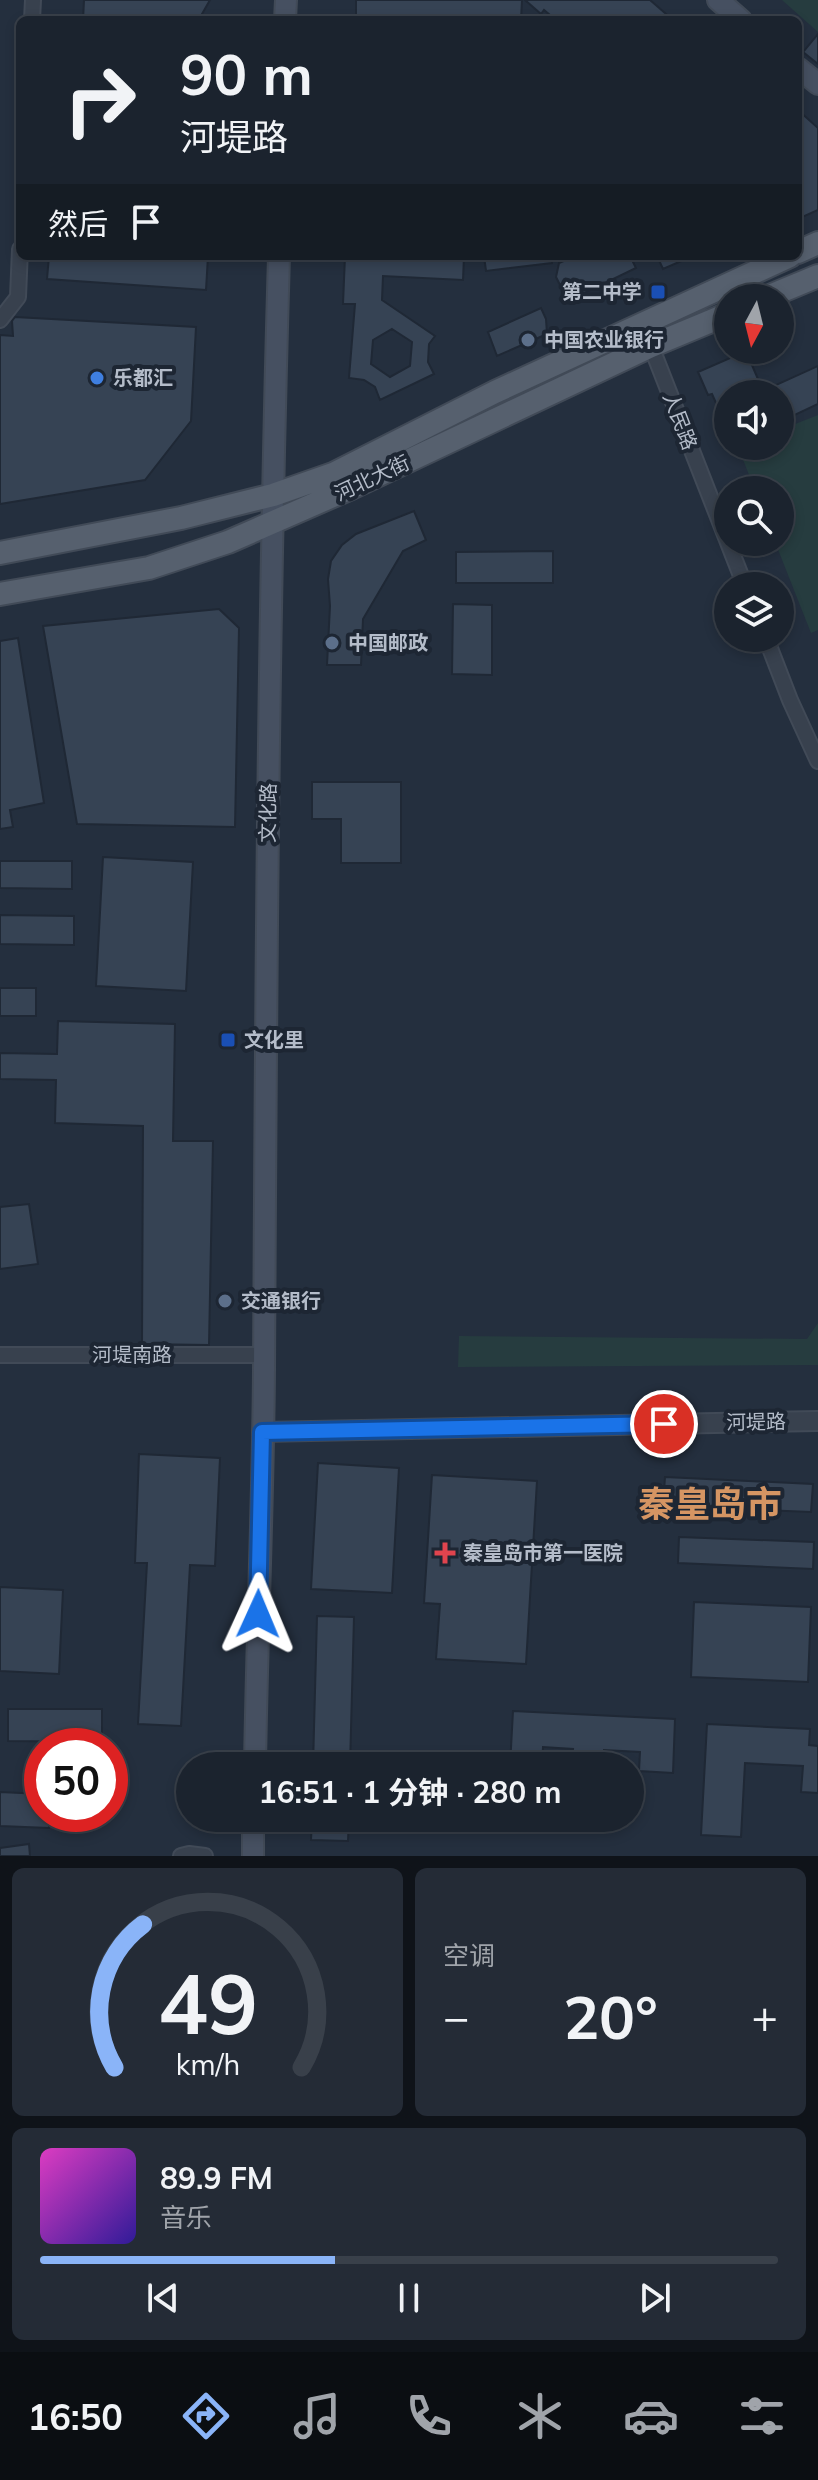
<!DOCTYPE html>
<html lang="zh">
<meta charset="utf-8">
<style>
:root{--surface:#1b232e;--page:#242b36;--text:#f1f3f6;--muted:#a0a4aa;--line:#39404a;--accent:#8ab4f8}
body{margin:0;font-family:Mulish,"Noto Sans SC",sans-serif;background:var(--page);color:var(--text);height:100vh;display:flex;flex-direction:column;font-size:30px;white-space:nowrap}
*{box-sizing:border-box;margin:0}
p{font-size:26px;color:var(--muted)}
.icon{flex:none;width:44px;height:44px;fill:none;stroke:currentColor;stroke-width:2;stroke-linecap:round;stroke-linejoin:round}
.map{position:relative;height:1856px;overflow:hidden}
.sheet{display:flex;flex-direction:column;gap:12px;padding:12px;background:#0f1319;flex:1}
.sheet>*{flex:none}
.guide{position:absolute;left:16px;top:16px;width:786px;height:244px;border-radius:12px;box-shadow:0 4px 12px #0003,0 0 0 2px var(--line);background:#1b232e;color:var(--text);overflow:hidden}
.needle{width:52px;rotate:187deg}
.buttons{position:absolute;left:714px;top:284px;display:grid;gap:16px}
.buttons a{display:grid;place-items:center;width:80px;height:80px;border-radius:50%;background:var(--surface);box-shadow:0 4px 12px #0003,0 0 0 2px var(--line);font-size:40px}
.speed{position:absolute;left:24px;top:1728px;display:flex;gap:16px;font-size:40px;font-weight:700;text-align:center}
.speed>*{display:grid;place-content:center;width:104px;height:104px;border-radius:50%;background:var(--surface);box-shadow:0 4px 12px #0003,0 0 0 2px var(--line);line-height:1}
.speed .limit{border:12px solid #d22;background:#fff;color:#111}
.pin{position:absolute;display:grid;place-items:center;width:68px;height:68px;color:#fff;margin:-34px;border:4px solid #fff;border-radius:50%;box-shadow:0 2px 8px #0007}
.me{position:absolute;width:88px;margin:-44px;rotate:1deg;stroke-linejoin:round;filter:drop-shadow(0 0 6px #0008)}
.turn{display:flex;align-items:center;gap:28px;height:168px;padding:0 32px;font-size:36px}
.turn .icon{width:104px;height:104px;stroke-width:2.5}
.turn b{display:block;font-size:56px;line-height:68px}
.then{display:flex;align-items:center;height:76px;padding:0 32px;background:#0003;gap:16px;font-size:30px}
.big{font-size:60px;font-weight:700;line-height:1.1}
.sheet .tile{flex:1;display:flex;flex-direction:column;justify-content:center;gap:12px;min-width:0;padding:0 28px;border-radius:12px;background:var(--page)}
.sheet .dial{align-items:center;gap:0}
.dial svg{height:208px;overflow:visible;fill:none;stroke:var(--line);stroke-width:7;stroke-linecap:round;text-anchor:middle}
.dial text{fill:var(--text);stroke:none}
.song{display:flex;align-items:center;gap:24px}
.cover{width:96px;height:96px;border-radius:12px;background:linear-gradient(135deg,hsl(310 70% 55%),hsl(250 70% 35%))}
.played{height:8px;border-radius:4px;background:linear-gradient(90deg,var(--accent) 40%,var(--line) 40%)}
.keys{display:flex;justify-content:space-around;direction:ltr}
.heat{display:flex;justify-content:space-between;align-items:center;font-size:44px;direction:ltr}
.sheet .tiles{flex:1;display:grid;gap:12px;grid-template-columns:1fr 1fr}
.tile:last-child{grid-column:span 2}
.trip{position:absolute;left:176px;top:1752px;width:468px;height:80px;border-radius:40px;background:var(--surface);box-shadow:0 4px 12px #0003,0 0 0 2px var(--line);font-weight:700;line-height:80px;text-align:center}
.tabs{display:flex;height:128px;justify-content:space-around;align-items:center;background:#0b0e12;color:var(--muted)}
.tabs .icon{width:56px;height:56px}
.tabs .active{color:var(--accent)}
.tabs b{font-size:36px;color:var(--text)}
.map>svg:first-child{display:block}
.green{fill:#263c3f}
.building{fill:#364354;stroke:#1f2835;stroke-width:2;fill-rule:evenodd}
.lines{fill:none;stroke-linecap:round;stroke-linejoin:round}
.minor-casing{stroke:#414a57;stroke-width:18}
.tertiary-casing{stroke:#414a57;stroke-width:22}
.secondary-casing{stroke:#414a57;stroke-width:24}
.primary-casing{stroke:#414a57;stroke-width:26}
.minor{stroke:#38414e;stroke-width:14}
.tertiary{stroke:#38414e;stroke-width:18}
.secondary{stroke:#465061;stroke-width:20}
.primary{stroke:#56606e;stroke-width:22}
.route-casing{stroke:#114b97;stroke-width:20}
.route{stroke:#1a73e8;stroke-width:14}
.transit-dot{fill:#1a4fb4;stroke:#1d2633;stroke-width:3}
.service-dot{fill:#5c6f8a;stroke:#1d2633;stroke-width:3}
.shop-dot{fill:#3f7fe0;stroke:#1d2633;stroke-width:3}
.health-dot{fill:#e0444e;stroke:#1d2633;stroke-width:3}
.labels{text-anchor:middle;stroke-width:8;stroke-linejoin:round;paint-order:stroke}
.poi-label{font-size:20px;font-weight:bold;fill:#b4bcc9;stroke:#1d2633;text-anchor:start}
.street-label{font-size:20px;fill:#b4bcc9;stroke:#1d2633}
.town-label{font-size:36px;font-weight:bold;fill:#d59563;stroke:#1d2633}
</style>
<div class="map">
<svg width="818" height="1856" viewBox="0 0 818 1856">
<rect width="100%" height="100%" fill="#242f3e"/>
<path class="green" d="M782,0H818V32Z
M818,415V630L811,633L775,542H780V490H755L738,447L780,446V430Z
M818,1323V1365L458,1367L459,1336L807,1339Z"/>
<path class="building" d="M84,0H210L202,14V20H83Z
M356,0H522L521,20H356Z
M525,0H650L673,20H556L544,10L541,14Z
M818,34V64L803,52Z
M798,110L818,128V210L798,219Z
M49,256H208L206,290L47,279Z
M345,256H464L463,280L383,276L382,300L435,336L429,344L428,362L434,374L380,400L375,387L364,380L349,378L355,304H343ZM392,329L412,342L410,366L390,377L371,364L373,340Z
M484,256H552V263L486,271Z
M575,256H630L636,268L568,301L556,277L559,263Z
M657,256H693L663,269Z
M541,308L546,319L547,334L497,356L488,332Z
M15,317L196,327L191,421L145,480L0,504V335L13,336L12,321Z
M746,351L763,391L818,366V404L780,422V394H728V430L712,394L708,395L698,372Z
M414,511L426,540L403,551L363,619L361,665H327L330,606L328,579L331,561L342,545L356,534Z
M553,551V583H456V552Z
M453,604L492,605V675L452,674Z
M219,609L239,628L235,827L77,824L43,626Z
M18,638L44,803L10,810L13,827L0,829V641Z
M312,782H401V863H341V819H312Z
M103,857L193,862L186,991L96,986Z
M0,861H72V889L0,888Z
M0,915L74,916V945L0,944Z
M0,988H36V1016H0Z
M58,1021L175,1024L173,1141H213L209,1345L142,1344L143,1126L55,1123L56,1080L0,1079V1053L57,1054Z
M29,1204L38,1264L0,1269V1207Z
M139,1454L220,1458L215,1566L190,1565L181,1726L138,1724L147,1563H135Z
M318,1463L399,1468L392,1593L311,1589Z
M432,1475L537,1481L526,1664L436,1659L440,1604L424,1603Z
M665,1477L813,1484L811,1512L663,1506Z
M679,1537L814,1542L813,1569L678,1563Z
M0,1587L63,1590L59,1674L0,1671Z
M694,1602L811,1607L808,1682L691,1677Z
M317,1616L354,1617L350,1766H313Z
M8,1709H102V1742L8,1741Z
M513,1711L675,1719L673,1773L639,1771L640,1752L604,1750V1759L572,1758L573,1749L543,1747L542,1766H510Z
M707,1724L810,1729L809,1745L818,1746V1793L801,1792L803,1766L745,1763L741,1837L701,1835Z
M0,1792L42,1794V1814H49V1828L0,1826Z
M312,1818H349L348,1841L311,1840Z
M29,1844L30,1856H0V1848Z"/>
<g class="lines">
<defs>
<path id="minor" d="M32,20L33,0
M0,320L18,297L20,249
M651,346L745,586
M766,638L790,700L818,761
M0,1355H263
M181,1856L189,1854L205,1856"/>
<path id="tertiary" d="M262,1432L818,1421"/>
<path id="secondary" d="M718,0L741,20
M285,20L286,0
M798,68L818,84
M255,1766C257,1635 263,1503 264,1371C266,1000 268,628 279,256
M253,1856V1818"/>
<path id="primary" d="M798,252L818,243
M765,298L818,276
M0,553L181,518L273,495L333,474L495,392L790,256
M0,594L149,568L228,542L351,488L651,346L728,314"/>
</defs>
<use href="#minor" class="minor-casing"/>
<use href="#tertiary" class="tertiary-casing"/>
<use href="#secondary" class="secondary-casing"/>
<use href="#primary" class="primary-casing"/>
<use href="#minor" class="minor"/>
<use href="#tertiary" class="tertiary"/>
<use href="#secondary" class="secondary"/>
<use href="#primary" class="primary"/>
</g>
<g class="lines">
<defs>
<path id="route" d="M258,1614L262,1432L664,1424"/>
</defs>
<use href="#route" class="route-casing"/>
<use href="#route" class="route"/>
</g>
<g class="transit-dot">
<rect x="650" y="284" width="16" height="16" rx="4"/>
<rect x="220" y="1032" width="16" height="16" rx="4"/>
</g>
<g class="service-dot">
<circle cx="528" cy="340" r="8"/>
<circle cx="332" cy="643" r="8"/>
<circle cx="225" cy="1301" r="8"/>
</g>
<circle class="shop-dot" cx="97" cy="378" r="8"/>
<path class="health-dot" d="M441 1541h8v8h8v8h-8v8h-8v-8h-8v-8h8z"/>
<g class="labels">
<g class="poi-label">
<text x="642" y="299" text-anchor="end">第二中学</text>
<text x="544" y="347">中国农业银行</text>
<text x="113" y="385">乐都汇</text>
<text x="348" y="650">中国邮政</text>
<text x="244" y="1047">文化里</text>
<text x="241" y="1308">交通银行</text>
<text x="463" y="1560">秦皇岛市第一医院</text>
</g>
<g class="street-label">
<text transform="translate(680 421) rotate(69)" y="7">人民路</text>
<text transform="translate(372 478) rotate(-25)" y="7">河北大街</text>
<text transform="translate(268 813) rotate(-89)" y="7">文化路</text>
<text x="132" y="1362">河堤南路</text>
<text transform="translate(756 1422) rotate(-1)" y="7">河堤路</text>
</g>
<g class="town-label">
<text x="710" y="1517">秦皇岛市</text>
</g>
</g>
</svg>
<div class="buttons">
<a><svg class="needle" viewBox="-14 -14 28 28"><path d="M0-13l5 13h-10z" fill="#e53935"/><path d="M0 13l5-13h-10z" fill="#a0a4aa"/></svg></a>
<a><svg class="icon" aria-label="sound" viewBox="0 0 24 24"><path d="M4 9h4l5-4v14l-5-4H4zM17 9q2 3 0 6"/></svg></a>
<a><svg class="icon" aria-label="search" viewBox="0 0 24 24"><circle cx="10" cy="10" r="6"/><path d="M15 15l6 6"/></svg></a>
<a><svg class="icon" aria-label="layers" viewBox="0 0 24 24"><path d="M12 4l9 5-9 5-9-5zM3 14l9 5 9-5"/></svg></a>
</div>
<div class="speed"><div class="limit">50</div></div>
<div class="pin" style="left:664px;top:1424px;background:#d93025"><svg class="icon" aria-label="arrive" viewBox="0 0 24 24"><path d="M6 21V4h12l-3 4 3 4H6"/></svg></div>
<svg class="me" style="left:258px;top:1614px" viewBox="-20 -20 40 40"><path d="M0-17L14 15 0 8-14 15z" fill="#1a73e8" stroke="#fff" stroke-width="4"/></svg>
<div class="trip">16:51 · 1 分钟 · 280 m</div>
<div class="guide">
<div class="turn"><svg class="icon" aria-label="right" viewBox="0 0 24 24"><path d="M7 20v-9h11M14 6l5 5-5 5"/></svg><div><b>90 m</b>河堤路</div></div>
<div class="then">然后<svg class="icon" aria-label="arrive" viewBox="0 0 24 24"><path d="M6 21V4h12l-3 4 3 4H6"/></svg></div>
</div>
</div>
<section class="sheet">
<div class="tiles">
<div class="tile dial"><svg viewBox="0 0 100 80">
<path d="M14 69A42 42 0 1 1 86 69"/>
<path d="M14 69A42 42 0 0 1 25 14" stroke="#8ab4f8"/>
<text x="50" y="56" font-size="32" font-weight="700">49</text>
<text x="50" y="72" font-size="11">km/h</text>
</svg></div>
<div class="tile"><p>空调</p>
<div class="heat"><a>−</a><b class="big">20°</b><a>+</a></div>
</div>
<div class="tile">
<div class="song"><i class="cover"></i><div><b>89.9 FM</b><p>音乐</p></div></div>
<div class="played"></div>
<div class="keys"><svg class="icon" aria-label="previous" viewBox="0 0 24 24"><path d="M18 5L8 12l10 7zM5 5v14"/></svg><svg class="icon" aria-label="pause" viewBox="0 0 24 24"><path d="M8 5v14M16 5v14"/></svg><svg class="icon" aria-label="next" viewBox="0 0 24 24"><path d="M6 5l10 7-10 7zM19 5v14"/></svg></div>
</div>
</div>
</section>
<nav class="tabs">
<b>16:50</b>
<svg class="icon active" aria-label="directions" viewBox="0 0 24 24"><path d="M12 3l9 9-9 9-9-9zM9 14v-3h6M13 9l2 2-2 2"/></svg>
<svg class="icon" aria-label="music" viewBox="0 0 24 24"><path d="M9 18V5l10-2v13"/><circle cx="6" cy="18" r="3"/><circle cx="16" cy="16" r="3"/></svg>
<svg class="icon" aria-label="phone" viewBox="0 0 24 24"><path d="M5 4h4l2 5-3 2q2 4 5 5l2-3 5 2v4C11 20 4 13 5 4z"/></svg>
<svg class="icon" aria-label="climate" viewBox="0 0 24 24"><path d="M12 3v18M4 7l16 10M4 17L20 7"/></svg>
<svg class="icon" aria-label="car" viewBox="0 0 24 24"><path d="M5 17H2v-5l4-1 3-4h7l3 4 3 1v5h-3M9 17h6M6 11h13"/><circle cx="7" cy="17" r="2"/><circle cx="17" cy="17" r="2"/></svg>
<svg class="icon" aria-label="filters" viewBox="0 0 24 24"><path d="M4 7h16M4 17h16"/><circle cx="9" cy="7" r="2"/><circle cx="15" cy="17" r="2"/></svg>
</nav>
